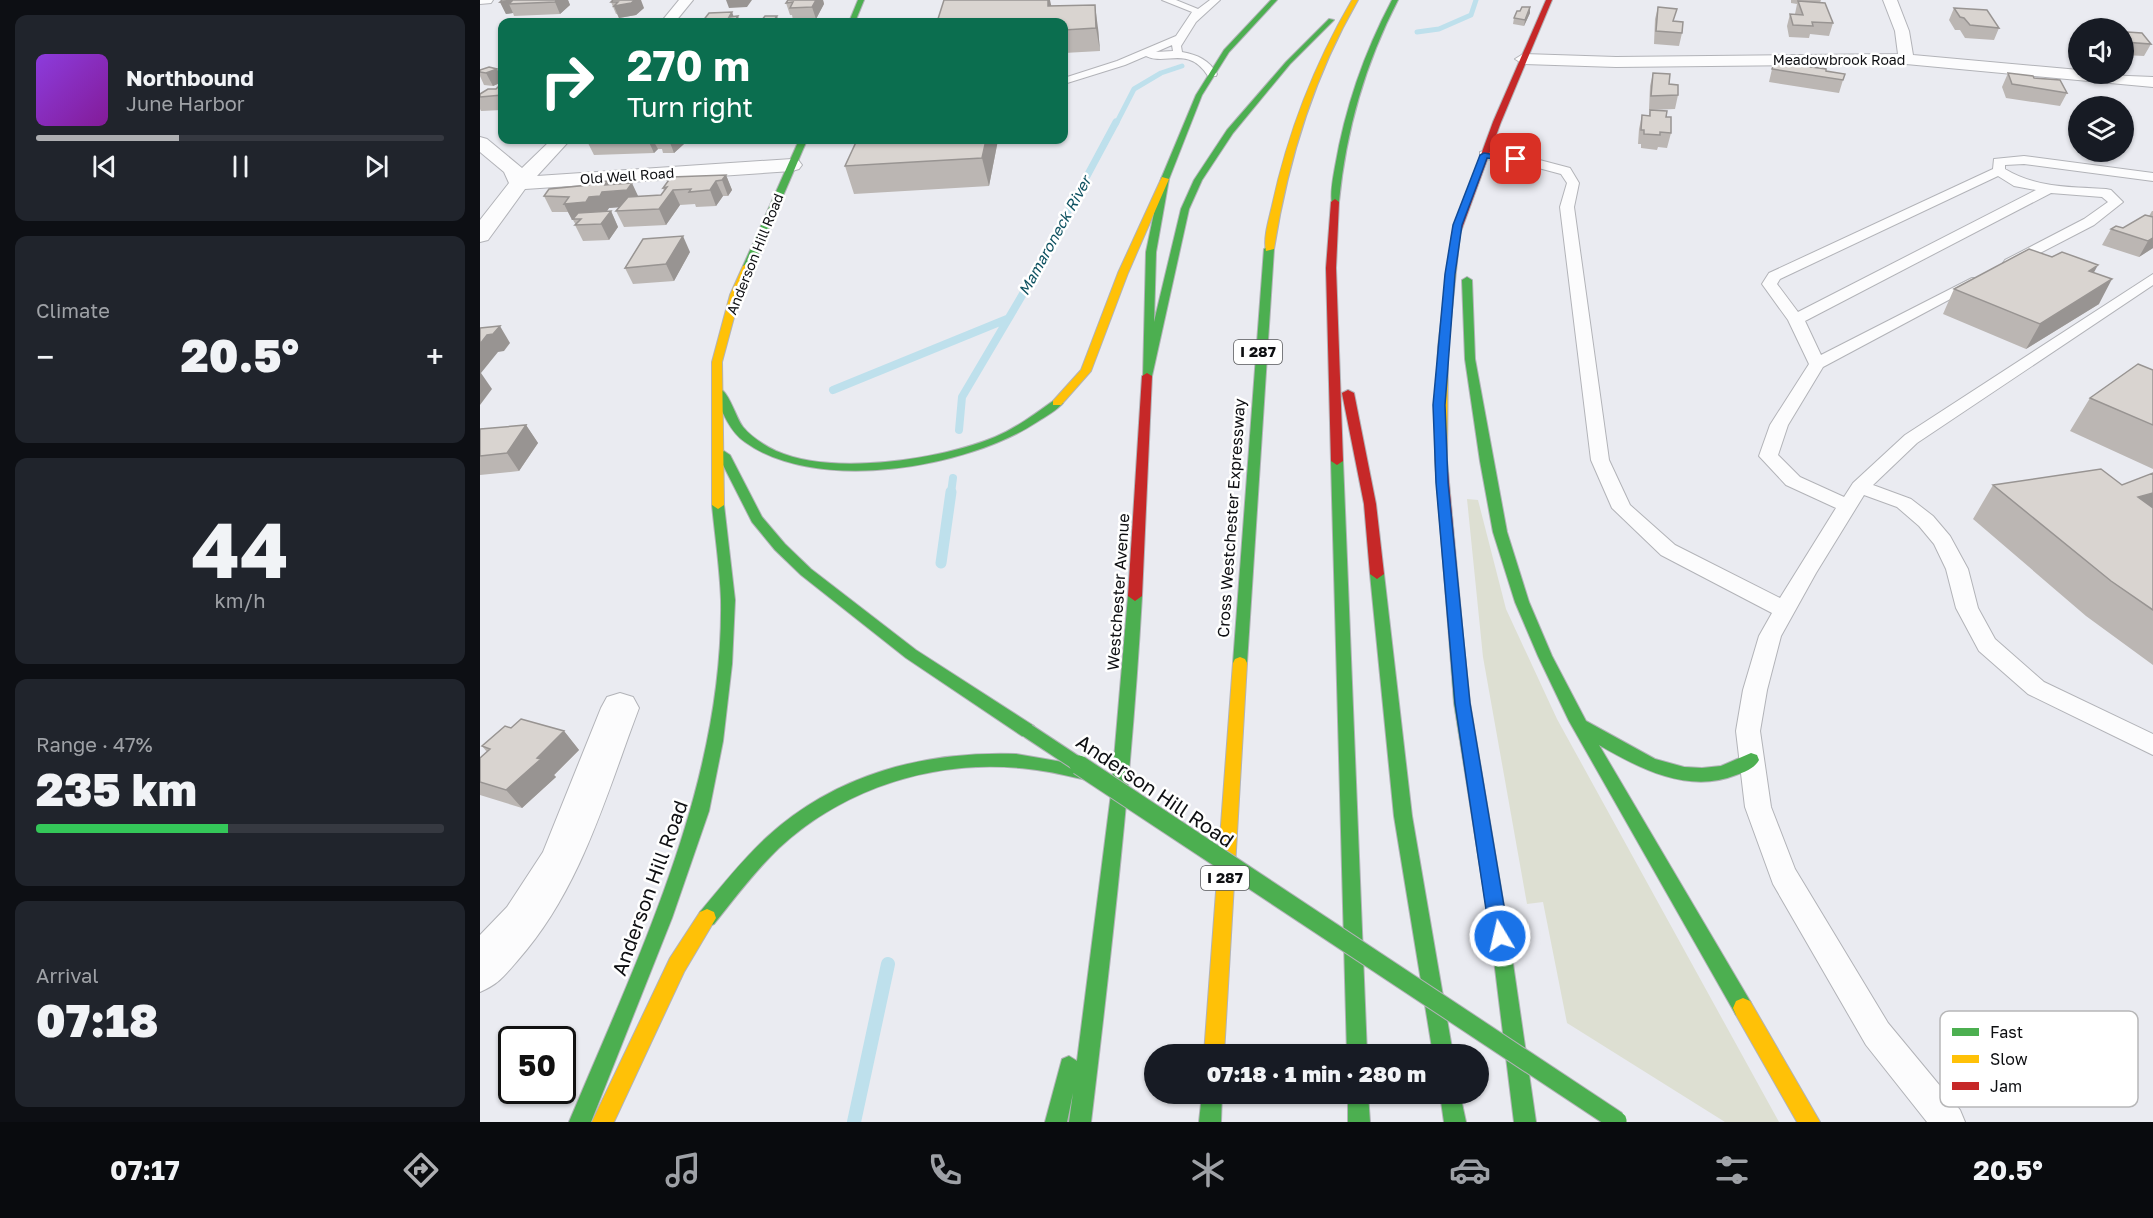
<!DOCTYPE html>
<meta charset="utf-8">
<style>
:root{--surface:#171b24;--page:#20242c;--text:#f1f3f6;--muted:#9ea1a6;--line:#363941;--accent:#aeafb2}
body{margin:0;font-family:"Golos Text",sans-serif;background:var(--page);color:var(--text);height:100vh;display:flex;flex-direction:column;font-size:22px;white-space:nowrap}
*{box-sizing:border-box;margin:0}
p{font-size:20px;color:var(--muted)}
.icon{flex:none;width:33px;height:33px;fill:none;stroke:currentColor;stroke-width:2;stroke-linecap:round;stroke-linejoin:round}
.map{position:relative;flex:1;overflow:hidden}
.sheet{display:flex;flex-direction:column;gap:15px;padding:15px;background:#0d0f14;width:480px}
.sheet>*{flex:none}
.guide{position:absolute;left:18px;top:18px;width:570px;height:126px;border-radius:12px;box-shadow:0 2px 4px #0004;background:#0b6e4f;color:#fff;overflow:hidden}
.tools{position:absolute;left:1588px;top:18px;display:grid;gap:12px}
.tools a{display:grid;place-items:center;width:66px;height:66px;border-radius:50%;background:var(--surface);box-shadow:0 2px 4px #0004;font-size:30px}
.speed{position:absolute;left:18px;top:1026px;display:flex;gap:12px;font-size:30px;font-weight:700;text-align:center}
.speed>*{display:grid;place-content:center;width:78px;height:78px;border-radius:50%;background:var(--surface);box-shadow:0 2px 4px #0004;line-height:1}
.speed .limit{border:3px solid #111;border-radius:9px;background:#fff;color:#111}
.pin{position:absolute;display:grid;place-items:center;width:51px;height:51px;color:#fff;margin:-26px;border-radius:12px;box-shadow:0 3px 9px #0006}
.me{position:absolute;width:66px;margin:-33px;rotate:351deg;stroke-linejoin:round;filter:drop-shadow(0 0 4px #0008)}
.turn{display:flex;align-items:center;gap:21px;height:126px;padding:0 30px;font-size:27px}
.turn .icon{width:78px;height:78px;stroke-width:2.5}
.turn b{display:block;font-size:42px;line-height:51px}
.big{font-size:45px;font-weight:800;line-height:1.1}
.sheet .tile{flex:1;display:flex;flex-direction:column;justify-content:center;gap:9px;min-width:0;padding:0 21px;border-radius:12px;background:var(--page)}
.sheet .dial{align-items:center;gap:0}
.dial b{font-size:78px;line-height:1}
.song{display:flex;align-items:center;gap:18px}
.cover{width:72px;height:72px;border-radius:9px;background:linear-gradient(135deg,hsl(270 70% 55%),hsl(290 70% 35%))}
.played{height:6px;border-radius:3px;background:linear-gradient(90deg,var(--accent) 35%,var(--line) 35%)}
.keys{display:flex;justify-content:space-around;direction:ltr}
.heat{display:flex;justify-content:space-between;align-items:center;font-size:33px;direction:ltr}
.charge{height:9px;border-radius:4px;background:linear-gradient(90deg,#34c759 47%,var(--line) 0)}
.trip{position:absolute;left:664px;top:1044px;width:345px;height:60px;border-radius:30px;background:var(--surface);box-shadow:0 2px 4px #0004;font-weight:800;line-height:60px;text-align:center}
.tabs{display:flex;height:96px;justify-content:space-around;align-items:center;background:#090b0e;color:var(--muted)}
.tabs .icon{width:42px;height:42px}
.tabs .active{color:var(--accent)}
.tabs b{font-size:27px;color:var(--text)}
main{display:flex;flex:1;min-height:0}
.map>svg:first-child{display:block}
.green{fill:#dddfd2}
.lines{fill:none;stroke-linecap:round;stroke-linejoin:round}
.stream-far4{stroke:#bee0ec;stroke-width:5}
.stream-far3{stroke:#bee0ec;stroke-width:7}
.stream-far2{stroke:#bee0ec;stroke-width:8}
.stream-far1{stroke:#bee0ec;stroke-width:11}
.stream{stroke:#bee0ec;stroke-width:14}
.lane-casing{stroke:#b2b3b8;stroke-width:2}
.street-casing{stroke:#b2b3b8;stroke-width:2}
.fast-casing{stroke:#b2b3b8;stroke-width:2}
.slow-casing{stroke:#b2b3b8;stroke-width:2}
.jam-casing{stroke:#b2b3b8;stroke-width:2}
.lane{fill:#fcfcfd;fill-rule:evenodd}
.street{fill:#fcfcfd;fill-rule:evenodd}
.fast{fill:#4caf50;fill-rule:evenodd}
.slow{fill:#ffc107;fill-rule:evenodd}
.jam{fill:#c62828;fill-rule:evenodd}
.fast-bridge-far1-casing{stroke:#b2b3b8;stroke-width:16;stroke-linecap:butt}
.fast-bridge-casing{stroke:#b2b3b8;stroke-width:21;stroke-linecap:butt}
.fast-bridge-far1{stroke:#4caf50;stroke-width:14}
.fast-bridge{stroke:#4caf50;stroke-width:19}
.wall{fill:#bbb6b3}
.shaded-wall{fill:#989492}
.building{fill:#d9d4d0;stroke:#989492;stroke-width:1.5}
.route{fill:#1a73e8;stroke:#114b97;stroke-width:1.5}
.labels{text-anchor:middle;stroke-width:5;stroke-linejoin:round;paint-order:stroke}
.far-street-label{font-size:14px;fill:#0e0f12;stroke:#fff}
.far-water-label{font-size:15px;font-style:italic;fill:#0d5160;stroke:#fff}
.shield{fill:#fff;stroke:#565759;stroke-width:1.5}
.shield-label{font-size:15px;font-weight:bold;fill:#0e0f12}
.street-label{font-size:16px;fill:#0e0f12;stroke:#fff}
.near-street-label{font-size:20px;fill:#0e0f12;stroke:#fff}
.key{fill:#fff;stroke:#b7b7b8;stroke-width:1.5}
.key-label{font-size:16px;fill:#0e0f12}
</style>
<main>
<section class="sheet">
<div class="tile">
<div class="song"><i class="cover"></i><div><b>Northbound</b><p>June Harbor</p></div></div>
<div class="played"></div>
<div class="keys"><svg class="icon" aria-label="previous" viewBox="0 0 24 24"><path d="M18 5L8 12l10 7zM5 5v14"/></svg><svg class="icon" aria-label="pause" viewBox="0 0 24 24"><path d="M8 5v14M16 5v14"/></svg><svg class="icon" aria-label="next" viewBox="0 0 24 24"><path d="M6 5l10 7-10 7zM19 5v14"/></svg></div>
</div>
<div class="tile"><p>Climate</p>
<div class="heat"><a>−</a><b class="big">20.5°</b><a>+</a></div>
</div>
<div class="tile dial"><b>44</b><p>km/h</p></div>
<div class="tile"><p>Range · 47%</p><b class="big">235 km</b><div class="charge"></div></div>
<div class="tile"><p>Arrival</p><b class="big">07:18</b></div>
</section>
<div class="map">
<svg width="1673" height="1122" viewBox="0 0 1673 1122">
<rect width="100%" height="100%" fill="#eaebf1"/>
<path class="green" d="M987,499L998,500L1026,609L1077,719L1299,1122H1245L1087,1023L1063,902L1047,904L1003,657Z"/>
<g class="lines">
<path class="stream-far4" d="M937,32L959,29L991,15L996,0
M636,124L654,89L681,73L702,66"/>
<path class="stream-far3" d="M549,284L636,122"/>
<path class="stream-far2" d="M353,390L527,319
M479,430L482,397L550,282
M471,493L473,478"/>
<path class="stream-far1" d="M461,563L471,492"/>
<path class="stream" d="M374,1122L408,964"/>
<defs>
<path id="lane" d="M682,0H696L718,9L730,0H740L716,22L701,46L702,52C718,55 729,60 737,74L736,76H728C708,45 686,66 666,56L645,65L584,84V78L637,61L696,36L712,12ZM692,45L693,51L676,52Z
M1004,151L1052,158L1090,168L1099,183L1094,207L1129,460L1150,505L1195,545L1300,598L1356,508L1306,485L1279,456L1290,425L1329,364L1308,320L1282,284L1289,273L1513,169L1514,159L1544,156L1673,173V181L1544,164L1525,165V169C1556,188 1591,187 1626,189L1631,190L1643,202L1614,225L1535,266H1525L1523,263L1525,260L1604,219L1628,202L1622,197L1571,193L1325,321L1341,355L1492,278H1502L1504,281L1343,367L1308,425L1298,455L1320,477L1364,497L1373,483L1425,435L1673,274V285L1437,443L1393,485L1431,499L1453,516L1470,536L1488,569L1498,608L1515,639L1564,682L1673,734V755L1548,694L1499,651L1476,608L1466,569L1454,544L1439,526L1417,507L1384,495L1336,573L1301,636L1287,690L1280,731L1291,807L1315,869L1408,1023L1480,1110L1485,1122H1447L1386,1045L1293,884L1265,807L1256,731L1263,690L1279,636L1292,613L1181,555L1132,508L1111,460L1080,207L1087,183L1081,174L1051,166L1000,158V152ZM1518,176L1534,186L1556,190L1318,312L1297,284L1300,279Z"/>
<path id="street" d="M0,0H13L11,3L0,4Z
M199,0H213L195,22H181Z
M1403,0H1417L1429,31L1433,55L1599,70V74L1673,77V87L1426,64L1136,67L1043,64L1035,59L1043,54L1136,57L1418,54L1415,31Z
M0,137L7,139L42,168L71,140H90L57,176L312,159L319,161L322,165L319,169L312,171L45,189L8,240L0,242V220L29,183L24,172L0,152Z
M140,693L153,697L159,708C126,795 101,889 38,960C25,975 19,984 0,992V935L27,907L63,852L121,708L127,697Z"/>
<path id="fast" d="M378,0H384L375,22H369Z
M791,0H797L749,52L722,95L689,179L676,252L674,322L701,209L714,180L747,130L806,62L849,19L854,20L810,64L753,133L722,180L709,209L672,376L671,378H663L666,252L681,179L716,95L744,50Z
M912,0H918C885,64 866,130 859,202L852,204C850,193 853,178 855,167C865,108 884,53 912,0Z
M319,140H327L273,266L265,268L263,266Z
M789,246L794,249L767,663L765,667H755L753,663L784,249Z
M987,277L992,280L995,359L1027,532L1049,602L1072,656L1106,721L1175,759L1204,767L1222,768L1241,766L1271,753L1277,755L1279,760C1275,768 1265,772 1256,775C1209,794 1160,769 1119,745L1270,1001L1273,1008L1270,1015L1263,1018L1256,1015L1089,721L1058,656L1035,602L1013,532L1000,461L985,359L982,280Z
M240,389C249,392 256,418 263,427C271,437 284,445 296,451C352,476 459,460 515,437C536,428 555,414 573,401H581L583,403C576,411 566,416 557,422C487,468 337,494 265,442C249,431 241,409 234,392Z
M244,451L250,455L282,517L305,544L331,569L436,650L554,726L556,731L554,736L548,737L542,736L426,658L321,575L295,550L272,522L238,455Z
M857,457L863,461L887,1054H867L851,461Z
M238,501L244,505L255,600L252,664L243,741L229,811L192,918L111,1122H89C158,957 244,783 241,600C240,569 235,536 232,505Z
M897,569L904,574L932,816L973,1054H953L914,816L890,574Z
M655,591L662,596C652,772 632,947 611,1122H589L593,1093L587,1122H565L582,1059L589,1056L597,1061L631,794L648,596Z
M976,631L981,632L983,636L990,703L1029,936L1056,1122H1034L1011,936L974,703L969,636L971,632Z
M536,754L612,767L618,769L620,774L618,779L612,781C591,777 570,771 549,769C459,758 366,786 299,848C275,871 255,898 234,924L227,927L220,924L218,918L220,912C242,886 262,860 287,837C356,774 444,751 536,754Z
M722,1094H742L741,1122H719Z
M868,1094H888L890,1122H868Z
M960,1094H980L986,1122H964Z"/>
<path id="slow" d="M872,0H878C833,78 808,160 794,249L786,251C783,238 789,219 792,206C808,132 834,65 872,0Z
M682,177L689,179L648,273L611,371L581,405H573V401L601,370L638,273Z
M976,231L980,234L968,347L967,460L961,464L955,460L958,347L972,234Z
M268,263L273,266L260,295L242,362L244,505L238,509L232,505V362L250,295L263,266Z
M760,657L765,659L767,663L744,1054H724L753,663L755,659Z
M227,909L234,912L236,918L204,972L134,1122H112L190,958L220,912Z
M1263,998L1270,1001L1340,1122H1317L1256,1015L1253,1008L1256,1001Z"/>
<path id="jam" d="M1066,0H1072L1021,122L980,234L973,236L972,234L1013,122Z
M855,199L859,202L856,268L863,461L857,465L851,461L846,268L851,202Z
M667,373L672,376L662,596L655,601L648,596L662,376Z
M868,390L874,393L896,504L904,574L897,579L890,574L884,504L862,393Z
M961,456L967,460L983,636L981,640H971L969,636L955,460Z"/>
</defs>
<use href="#lane" class="lane-casing"/>
<use href="#street" class="street-casing"/>
<use href="#fast" class="fast-casing"/>
<use href="#slow" class="slow-casing"/>
<use href="#jam" class="jam-casing"/>
<use href="#lane" class="lane"/>
<use href="#street" class="street"/>
<use href="#fast" class="fast"/>
<use href="#slow" class="slow"/>
<use href="#jam" class="jam"/>
<defs>
<path id="fast-bridge-far1" d="M548,731L601,766"/>
<path id="fast-bridge" d="M599,765L1137,1121"/>
</defs>
<use href="#fast-bridge-far1" class="fast-bridge-far1-casing"/>
<use href="#fast-bridge" class="fast-bridge-casing"/>
<use href="#fast-bridge-far1" class="fast-bridge-far1"/>
<use href="#fast-bridge" class="fast-bridge"/>
</g>
<path class="wall" d="M88,0L90,5L80,14L34,16L33,13L26,14L20,2Z
M133,0L164,8L156,15L139,18L137,14H136L131,2Z
M308,0H343L344,4L336,19L313,20L312,15H310L306,3Z
M1311,0H1341L1340,3L1353,23L1349,36L1330,34L1329,38L1309,37L1307,26L1310,14H1315L1317,4L1311,3Z
M571,6L618,28L620,51L584,53V22Z
M1050,7V13L1044,26L1033,24L1034,18L1040,11Z
M1178,7L1194,21L1202,33L1199,46L1174,44L1175,19Z
M1474,8L1519,28L1514,40L1485,38L1480,30H1475L1469,20Z
M285,16L299,22H282L281,21Z
M1647,32L1671,44L1664,56L1644,55V34H1646Z
M17,69L22,79V82L13,86L4,85L0,76V70Z
M1292,69L1346,71L1363,80L1359,93L1289,82Z
M1173,73L1189,84L1198,95L1195,109L1171,110L1186,117L1191,133L1187,148L1178,147L1177,150L1161,148V144H1158L1159,129L1162,115H1169L1170,110H1169L1170,86Z
M1528,73L1554,78L1587,93L1580,106L1526,98L1522,87Z
M22,83V110L1,111L0,109V94L16,89Z
M109,140H202L204,144L194,153H183L182,149H178L174,153L114,155L107,141Z
M518,140L509,186L374,194L365,166Z
M246,175L252,190L248,196H243L236,206L216,207L215,204L200,205L186,225L144,227L136,211L140,207L129,208L127,211H131L138,227L129,240L103,241L95,225H96L88,212H72L64,196L127,181L129,184L158,197L181,195L184,191L183,188Z
M1672,211H1673V248L1659,257L1622,245L1631,229L1643,228L1669,216Z
M210,252L194,281L153,284L145,268Z
M1614,273L1619,304L1546,349L1463,314L1474,289Z
M1673,370V469L1590,431L1610,398Z
M46,425L58,443L39,471L0,475V429Z
M1673,473V665L1606,616L1493,519L1513,485H1642Z
M31,728L84,731L99,750L74,775L76,777L42,808L0,795V758L7,752L2,746Z"/>
<path class="shaded-wall" d="M77,0H88L90,5L80,14L75,2Z
M154,0H161L164,8L156,15L139,18L134,6Z
M246,0H272L267,7L249,8Z
M336,0H343L344,4L336,19L332,7Z
M568,0H570L572,9L568,6Z
M32,1L29,4L33,13L26,14L20,2Z
M615,5L618,28L620,51L616,28Z
M1050,7V13L1044,26L1045,20Z
M252,12L255,20L258,16L260,22H243Z
M297,16L299,22H295L294,20Z
M17,69L22,79V82L13,86L6,73Z
M168,140H173L178,149L174,153Z
M189,140H202L204,144L194,153Z
M506,140H518L509,186L502,158Z
M246,175L252,190L248,196L242,180Z
M127,181L132,192L152,183L159,198L154,206L129,208L127,211L92,220L84,204L109,197L125,185Z
M236,181L243,196L236,206L230,190Z
M193,190L200,205L186,225L179,209Z
M131,211L138,227L129,240L121,224Z
M203,236L210,252L194,281L186,264Z
M1673,238V248L1659,257L1668,241Z
M1618,265L1605,289L1609,271Z
M1632,279L1619,304L1546,349L1560,324Z
M20,326L30,343L24,351L18,352L1,373L12,389L0,405V344L7,335Z
M46,425L58,443L39,471L27,453Z
M1673,493V519L1658,497Z
M84,731L99,750L74,775L76,777L42,808L26,790Z"/>
<path class="building" d="M22,0H77L75,2L29,4L32,1L20,2Z
M133,0H155L151,3L134,6L138,2H131Z
M308,0H336L332,7L310,8L313,2L306,3Z
M464,0H568V6L615,5L616,28L584,30V22H457Z
M1318,1L1345,3L1353,23L1332,22L1333,26L1313,25L1310,14L1323,15Z
M1042,7H1050L1045,20L1034,18L1037,11H1040Z
M1178,7L1197,9L1193,21L1203,22L1202,33L1176,31Z
M1474,8L1507,10L1519,28L1490,25L1484,18L1480,17Z
M252,12L249,17L258,16L254,22H222L229,13Z
M285,16H297L294,20L281,21Z
M1647,32L1662,33L1671,44L1644,42V34H1648Z
M1295,62L1346,69V71L1365,74L1363,80L1292,69Z
M9,67L17,69L6,73L0,72V70Z
M1173,73L1190,74L1189,84L1198,85V95L1171,96Z
M1528,73L1553,76L1554,78L1580,80L1587,93L1532,84Z
M22,83V95L0,97V94L8,89H16Z
M1170,110L1187,111L1186,117H1191V133L1180,132V135L1164,134V130H1161L1162,115L1170,116Z
M109,140H142L107,141Z
M377,140H506L502,158L365,166Z
M246,175L242,180L236,181L230,190L209,192L211,189L193,190L179,209L136,211L148,197L181,195L187,187L183,188L191,177Z
M127,181L125,185L152,183L147,190L122,192L120,196L109,197L106,202L84,204L89,197L64,196L69,189L109,185L111,182Z
M131,211L121,224L95,225L101,219H93L98,213Z
M1665,215L1673,217V238L1668,241L1631,229L1636,226L1643,228Z
M203,236L186,264L145,268L163,239Z
M1549,249L1572,257L1582,252L1618,265L1609,271L1632,279L1560,324L1474,289Z
M20,326L13,334L7,335L0,344V328Z
M1658,364L1673,370V425L1610,398Z
M46,425L27,453L0,456V429Z
M1621,469L1642,485L1673,473V493L1658,497L1673,508V610L1631,581L1513,485Z
M41,719L84,731L57,758L61,759L26,790L0,782V758L10,749L2,746L25,726L31,728Z"/>
<path class="route" d="M1004,153L1040,159L1036,162L1007,158L982,225L975,274L965,405L968,483L990,703L1029,936L1026,942L1020,945L1013,942L1010,936L975,703L956,483L953,405L965,274L973,225L1000,155Z"/>
<g class="labels">
<g class="far-street-label">
<text x="1359" y="65">Meadowbrook Road</text>
<text transform="translate(147 176) rotate(-4)" y="5">Old Well Road</text>
<text transform="translate(275 254) rotate(-68)" y="5">Anderson Hill Road</text>
</g>
<g class="far-water-label">
<text transform="translate(575 236) rotate(-61)" y="5">Mamaroneck River</text>
</g>
<g class="shield">
<rect x="754" y="340" width="48" height="24" rx="4.5"/>
<rect x="721" y="866" width="48" height="24" rx="4.5"/>
</g>
<g class="shield-label">
<text x="778" y="357">I 287</text>
<text x="745" y="883">I 287</text>
</g>
<g class="street-label">
<text transform="translate(751 518) rotate(-86)" y="6">Cross Westchester Expressway</text>
<text transform="translate(638 592) rotate(-86)" y="6">Westchester Avenue</text>
</g>
<g class="near-street-label">
<text transform="translate(675 791) rotate(34)" y="7">Anderson Hill Road</text>
<text transform="translate(170 888) rotate(-70)" y="7">Anderson Hill Road</text>
</g>
</g>
<rect x="1460" y="1011" width="198" height="96" rx="9" class="key"/>
<rect x="1472" y="1028" width="27" height="8" fill="#4caf50"/>
<rect x="1472" y="1055" width="27" height="8" fill="#ffc107"/>
<rect x="1472" y="1082" width="27" height="8" fill="#c62828"/>
<g class="key-label">
<text x="1510" y="1038">Fast</text>
<text x="1510" y="1065">Slow</text>
<text x="1510" y="1092">Jam</text>
</g>
</svg>
<div class="tools">
<a><svg class="icon" aria-label="sound" viewBox="0 0 24 24"><path d="M4 9h4l5-4v14l-5-4H4zM17 9q2 3 0 6"/></svg></a>
<a><svg class="icon" aria-label="layers" viewBox="0 0 24 24"><path d="M12 4l9 5-9 5-9-5zM3 14l9 5 9-5"/></svg></a>
</div>
<div class="speed"><div class="limit">50</div></div>
<div class="pin" style="left:1036px;top:159px;background:#d93025"><svg class="icon" aria-label="arrive" viewBox="0 0 24 24"><path d="M6 21V4h12l-3 4 3 4H6"/></svg></div>
<svg class="me" style="left:1020px;top:936px" viewBox="-20 -20 40 40"><circle r="17" fill="#1a73e8" stroke="#fff" stroke-width="3"/><path d="M0-11L8 9 0 5-8 9z" fill="#fff"/></svg>
<div class="trip">07:18 · 1 min · 280 m</div>
<div class="guide">
<div class="turn"><svg class="icon" aria-label="right" viewBox="0 0 24 24"><path d="M7 20v-9h11M14 6l5 5-5 5"/></svg><div><b>270 m</b>Turn right</div></div>
</div>
</div>
</main>
<nav class="tabs">
<b>07:17</b>
<svg class="icon active" aria-label="directions" viewBox="0 0 24 24"><path d="M12 3l9 9-9 9-9-9zM9 14v-3h6M13 9l2 2-2 2"/></svg>
<svg class="icon" aria-label="music" viewBox="0 0 24 24"><path d="M9 18V5l10-2v13"/><circle cx="6" cy="18" r="3"/><circle cx="16" cy="16" r="3"/></svg>
<svg class="icon" aria-label="phone" viewBox="0 0 24 24"><path d="M5 4h4l2 5-3 2q2 4 5 5l2-3 5 2v4C11 20 4 13 5 4z"/></svg>
<svg class="icon" aria-label="climate" viewBox="0 0 24 24"><path d="M12 3v18M4 7l16 10M4 17L20 7"/></svg>
<svg class="icon" aria-label="car" viewBox="0 0 24 24"><path d="M5 17H2v-5l4-1 3-4h7l3 4 3 1v5h-3M9 17h6M6 11h13"/><circle cx="7" cy="17" r="2"/><circle cx="17" cy="17" r="2"/></svg>
<svg class="icon" aria-label="filters" viewBox="0 0 24 24"><path d="M4 7h16M4 17h16"/><circle cx="9" cy="7" r="2"/><circle cx="15" cy="17" r="2"/></svg>
<b>20.5°</b>
</nav>
